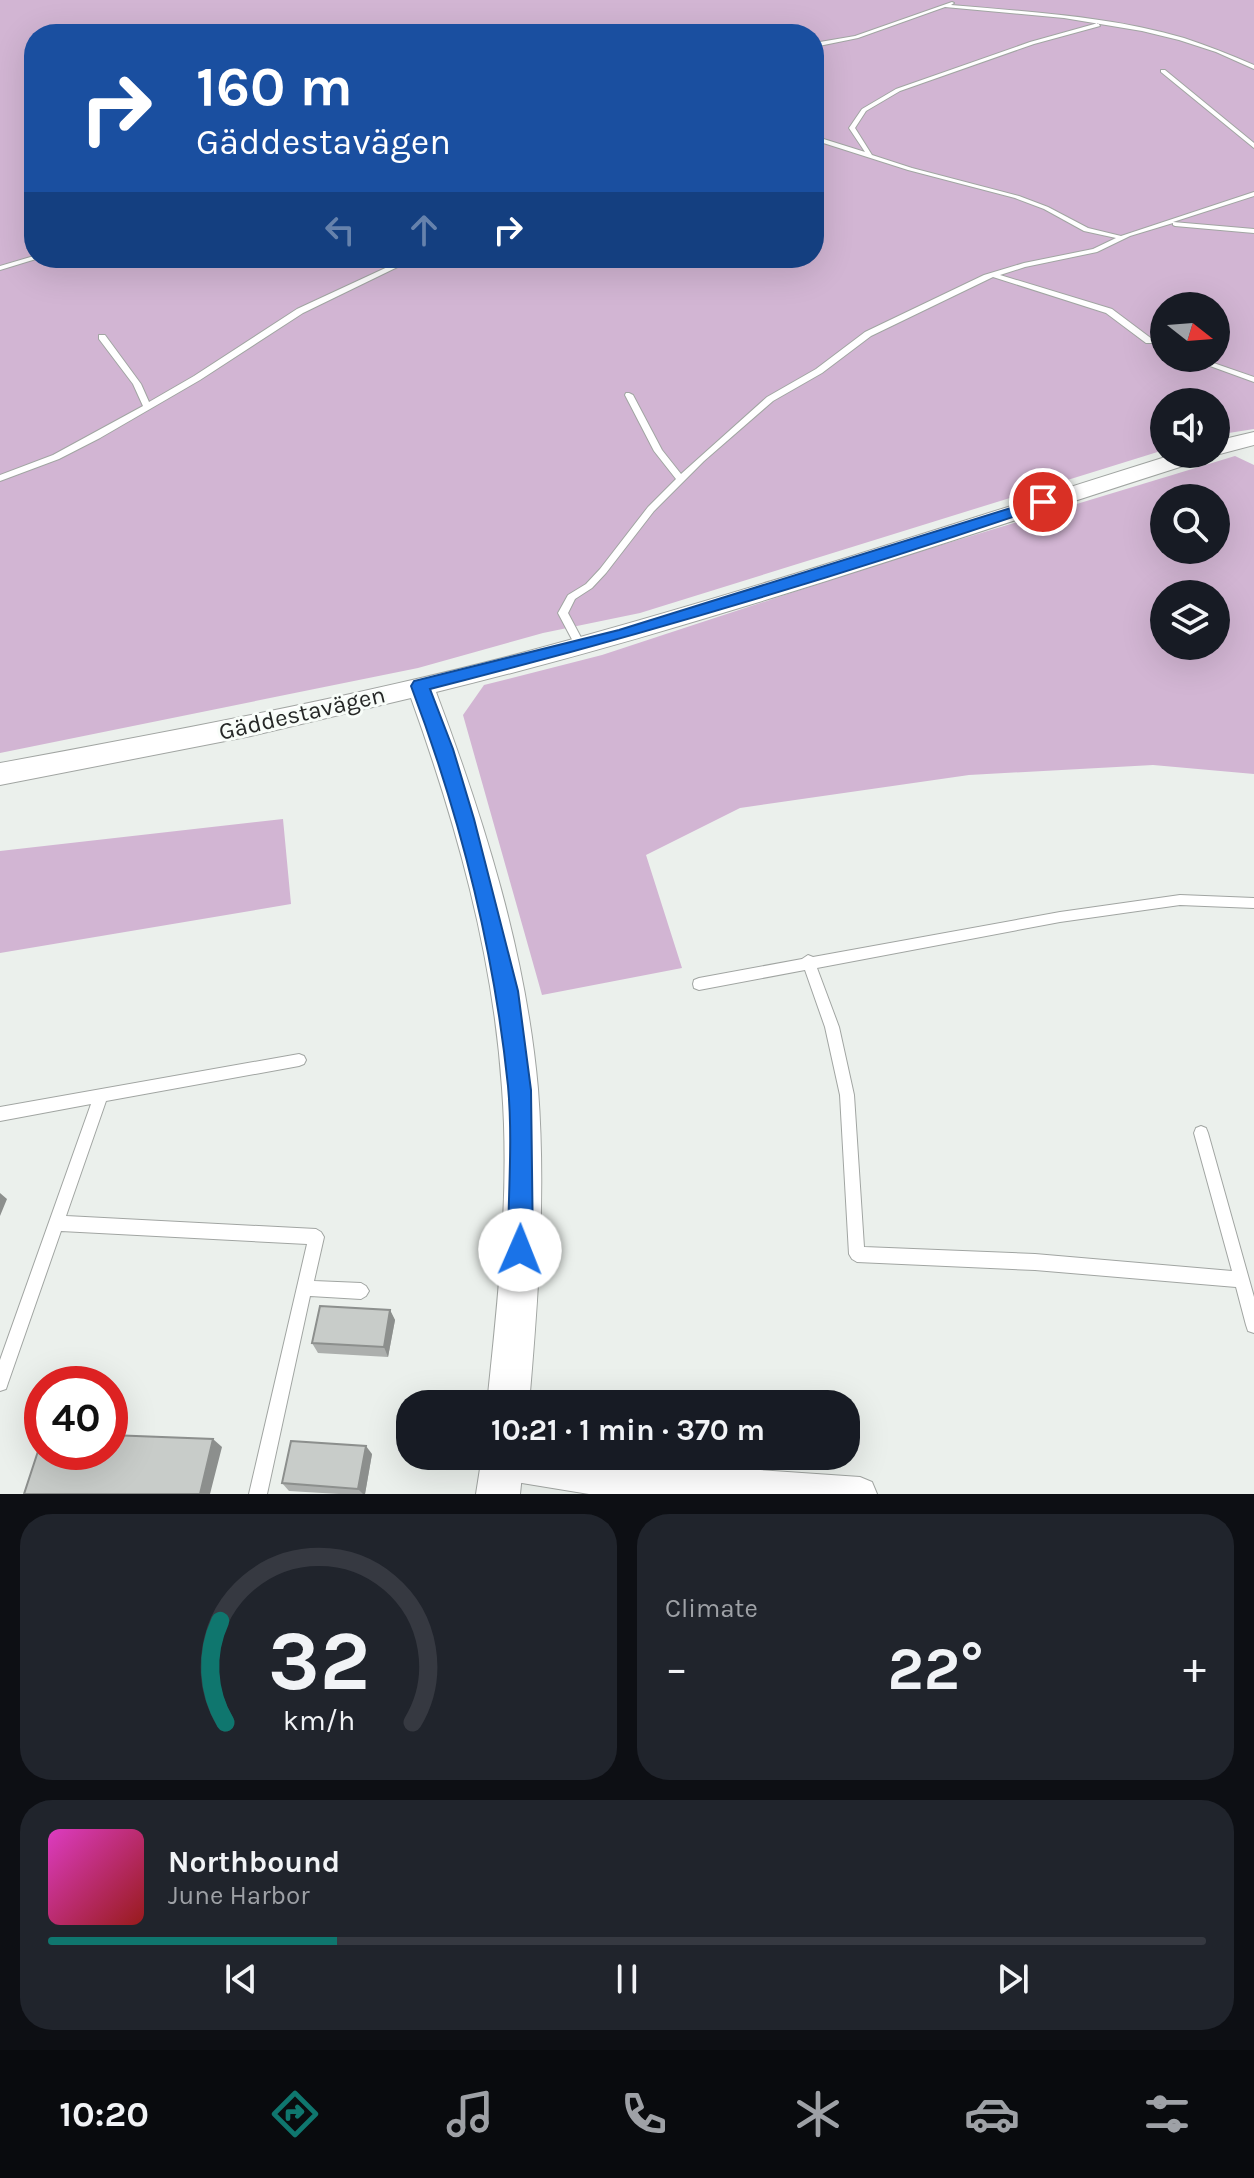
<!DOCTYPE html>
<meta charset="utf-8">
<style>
:root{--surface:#171b24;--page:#20242c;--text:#f1f3f6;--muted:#9ea1a6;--line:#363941;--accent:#0f766e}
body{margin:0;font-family:Karla,sans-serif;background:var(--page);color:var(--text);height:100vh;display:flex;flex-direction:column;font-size:30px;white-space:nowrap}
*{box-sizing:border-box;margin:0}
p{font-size:26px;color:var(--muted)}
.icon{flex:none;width:44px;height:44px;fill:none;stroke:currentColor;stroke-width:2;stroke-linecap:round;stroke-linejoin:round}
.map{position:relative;height:1494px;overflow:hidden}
.sheet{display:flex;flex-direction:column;gap:20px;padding:20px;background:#0d0f14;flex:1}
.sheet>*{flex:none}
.hud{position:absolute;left:24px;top:24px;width:800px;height:244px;border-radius:32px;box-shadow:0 8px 32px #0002;background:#1a4fa0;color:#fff;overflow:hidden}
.needle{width:52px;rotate:107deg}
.buttons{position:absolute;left:1150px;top:292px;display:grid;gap:16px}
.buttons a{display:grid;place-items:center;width:80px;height:80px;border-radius:50%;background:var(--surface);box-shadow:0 8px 32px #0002;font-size:40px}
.speed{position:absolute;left:24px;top:1366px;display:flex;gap:16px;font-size:40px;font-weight:700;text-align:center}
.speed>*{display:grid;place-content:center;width:104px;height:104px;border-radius:50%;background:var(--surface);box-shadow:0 8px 32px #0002;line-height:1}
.speed .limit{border:12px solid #d22;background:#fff;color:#111}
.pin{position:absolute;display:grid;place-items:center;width:68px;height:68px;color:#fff;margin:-34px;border:4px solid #fff;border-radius:50%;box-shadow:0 2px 8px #0007}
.me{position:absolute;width:88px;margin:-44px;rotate:1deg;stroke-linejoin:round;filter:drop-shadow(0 0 6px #0008)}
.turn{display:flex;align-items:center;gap:28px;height:168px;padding:0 40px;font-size:36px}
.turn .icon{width:104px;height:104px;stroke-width:2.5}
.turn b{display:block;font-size:56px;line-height:68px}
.lanes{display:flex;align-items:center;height:76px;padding:0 40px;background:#0003;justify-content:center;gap:40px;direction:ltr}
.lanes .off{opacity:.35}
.big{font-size:60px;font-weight:700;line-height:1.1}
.sheet .tile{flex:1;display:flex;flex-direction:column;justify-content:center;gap:12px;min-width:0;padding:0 28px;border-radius:32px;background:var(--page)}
.sheet .dial{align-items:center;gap:0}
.dial svg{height:208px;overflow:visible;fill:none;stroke:var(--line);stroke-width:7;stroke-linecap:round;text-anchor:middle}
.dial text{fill:var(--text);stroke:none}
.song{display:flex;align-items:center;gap:24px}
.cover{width:96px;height:96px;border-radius:12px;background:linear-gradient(135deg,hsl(310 70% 55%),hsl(0 70% 35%))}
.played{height:8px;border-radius:4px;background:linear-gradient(90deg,var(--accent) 25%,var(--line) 25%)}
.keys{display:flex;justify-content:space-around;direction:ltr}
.heat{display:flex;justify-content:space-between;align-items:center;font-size:44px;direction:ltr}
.sheet .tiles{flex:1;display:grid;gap:20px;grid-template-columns:1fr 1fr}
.tile:last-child{grid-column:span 2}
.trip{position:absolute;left:396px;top:1390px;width:464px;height:80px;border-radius:32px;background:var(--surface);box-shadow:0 8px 32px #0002;font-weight:700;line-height:80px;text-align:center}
.tabs{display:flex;height:128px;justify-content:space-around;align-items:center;background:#090b0e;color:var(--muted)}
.tabs .icon{width:56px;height:56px}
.tabs .current{color:var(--accent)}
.tabs b{font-size:36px;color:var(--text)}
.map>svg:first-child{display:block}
.green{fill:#d2b5d3;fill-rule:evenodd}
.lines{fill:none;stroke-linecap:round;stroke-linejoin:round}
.service-casing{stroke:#a1a5a2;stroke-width:2}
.minor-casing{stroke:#a1a5a2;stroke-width:2}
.tertiary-casing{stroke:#a1a5a2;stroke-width:2}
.service{fill:#fff;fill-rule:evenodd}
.minor{fill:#fff;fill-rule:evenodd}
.tertiary{fill:#fff;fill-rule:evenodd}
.wall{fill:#acafad}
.shaded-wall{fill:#8c8f8d}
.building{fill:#c8ccc9;stroke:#8c8f8d;stroke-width:2}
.route{fill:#1a73e8;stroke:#114b97;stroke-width:2}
.labels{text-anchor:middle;stroke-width:6;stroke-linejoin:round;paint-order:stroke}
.street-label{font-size:24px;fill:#252726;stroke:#f8fdf9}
</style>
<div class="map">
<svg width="1254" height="1494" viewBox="0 0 1254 1494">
<rect width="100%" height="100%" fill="#ebf0ec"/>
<path class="green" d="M0,0H1254V429L1216,435V402H1164V450L640,613L543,633L418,668L0,753ZM34,34H814V258H34ZM1164,306H1216V358H1164Z
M1235,456L1254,465V774L1153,765L969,775L740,808L646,855L682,968L542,995L463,715L484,685L602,655L882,563ZM1216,498V550H1164V498ZM1216,594V646H1164V594Z
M283,819L291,904L0,953V851Z"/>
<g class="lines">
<defs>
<path id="service" d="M952,2L954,3L951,5C1029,12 1109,16 1184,38C1208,46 1231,55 1254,65V69L1216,52L1179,40L1142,31L1064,18L945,7L858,38L814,47V43L855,36Z
M1098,23L1100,26L1034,44L900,91L866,111L855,128L872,155L912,168L1019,196L1048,207L1088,228L1121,236L1254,192V196L1173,222L1254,229V233L1175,226L1173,225V223L1130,236L1097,252L1025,267L1000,275L1112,309L1152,339V343H1146L1106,313L993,277L871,336L822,373L773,401L704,461L654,511L606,573L592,588L575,599L568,613L585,645L584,647H576L558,613L568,595L586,584L600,569L648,507L676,479L654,451L625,395L626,393H629L633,395L662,450L681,474L767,397L816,369L865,332L984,275L1024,263L1093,249L1116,238L1084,231L1044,209L1015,198L908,170L814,140V136L865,152L849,128L862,109L896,89L1030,42Z
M1161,70H1165L1254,143V148L1161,72Z
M34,256V258H37L36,259L0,270V266Z
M407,258H416L303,313L200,380L100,438L59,459L0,481V475L53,455L143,406L133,384L99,339V335H105L141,384L149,402L194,376L297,309Z
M1158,346H1164V351L1158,350Z
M1188,358H1199L1254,377V382Z
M1180,895L1254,898V908L1180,905L1060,922L817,968L839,1027L854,1095L864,1247L1035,1254L1232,1271L1194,1133L1196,1128L1201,1126L1206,1128L1208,1133L1254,1297V1333L1248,1331L1246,1325L1236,1287L1035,1270L857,1262L852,1259L849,1254L840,1095L825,1027L805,970L699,990L694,988L693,984L694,980L699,978L802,959L808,955L813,957L1060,912Z
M299,1054L304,1056L306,1060L304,1064L299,1066L106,1101L66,1216L316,1229L321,1232L324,1237L314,1281L361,1283L366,1286L369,1291L366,1296L361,1299L310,1296L267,1494H249L307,1244L61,1231L8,1383L6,1389L0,1391V1360L91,1104L0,1121V1107Z"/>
<path id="minor" d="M489,1456H558L860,1477L872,1482L877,1494H589L503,1480L491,1475L486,1463Z"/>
<path id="tertiary" d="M1254,432V445L1216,455L1214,454L1216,441Z
M1175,454H1208L1205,459C950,540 696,629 436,692C484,819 526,953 538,1089C546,1194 538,1300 529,1404H487C498,1300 510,1193 502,1088C493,954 456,823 411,698L251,736L0,785V763C172,731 345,699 514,655C736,596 955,523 1175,454Z
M482,1456H524L520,1494H476Z"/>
</defs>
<use href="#service" class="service-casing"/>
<use href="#minor" class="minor-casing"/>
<use href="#tertiary" class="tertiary-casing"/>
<use href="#service" class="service"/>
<use href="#minor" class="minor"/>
<use href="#tertiary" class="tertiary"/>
</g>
<path class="wall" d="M390,1310L395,1320L388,1357L318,1353L312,1343Z
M372,1454L365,1494H339L289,1491L282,1483Z"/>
<path class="shaded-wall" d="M0,1193L7,1199L0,1216Z
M390,1310L395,1320L388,1357L384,1347Z
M213,1439L222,1447L210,1494H200Z
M366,1446L372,1454L365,1494H363L358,1489Z"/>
<path class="building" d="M320,1306L390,1310L384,1347L312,1343Z
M110,1435L213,1439L200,1494H24L42,1439V1452H110Z
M291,1441L366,1446L358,1489L282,1483Z"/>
<path class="route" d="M1043,498L1048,499V505C844,575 639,636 430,689L453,749L474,819L518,991L531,1090L533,1250L529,1259L520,1263L511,1259L508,1250C508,1196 513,1140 508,1086C494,950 459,813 411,686L414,681L619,630Z"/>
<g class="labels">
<g class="street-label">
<text transform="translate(302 713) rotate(-13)" y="8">Gäddestavägen</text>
</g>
</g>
</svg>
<div class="buttons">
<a><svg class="needle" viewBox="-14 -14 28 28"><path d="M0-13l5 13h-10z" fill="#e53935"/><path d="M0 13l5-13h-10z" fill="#9ea1a6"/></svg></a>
<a><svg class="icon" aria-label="sound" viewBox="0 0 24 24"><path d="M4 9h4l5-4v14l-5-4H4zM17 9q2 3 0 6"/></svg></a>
<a><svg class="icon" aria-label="search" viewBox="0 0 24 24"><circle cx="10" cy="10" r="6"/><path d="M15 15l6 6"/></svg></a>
<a><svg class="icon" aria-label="layers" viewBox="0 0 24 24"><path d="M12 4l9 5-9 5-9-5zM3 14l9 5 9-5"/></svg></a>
</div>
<div class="speed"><div class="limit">40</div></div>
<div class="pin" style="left:1043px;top:502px;background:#d93025"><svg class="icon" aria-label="arrive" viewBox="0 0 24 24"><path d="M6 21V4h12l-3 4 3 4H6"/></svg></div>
<svg class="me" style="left:520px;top:1250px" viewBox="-20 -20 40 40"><circle r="19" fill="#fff"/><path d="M0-13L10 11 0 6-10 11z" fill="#1a73e8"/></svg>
<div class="trip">10:21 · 1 min · 370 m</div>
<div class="hud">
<div class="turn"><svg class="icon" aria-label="right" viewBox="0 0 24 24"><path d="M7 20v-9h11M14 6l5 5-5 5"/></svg><div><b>160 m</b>Gäddestavägen</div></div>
<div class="lanes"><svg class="icon off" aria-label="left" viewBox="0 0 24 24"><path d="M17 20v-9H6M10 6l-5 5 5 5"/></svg><svg class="icon off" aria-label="ahead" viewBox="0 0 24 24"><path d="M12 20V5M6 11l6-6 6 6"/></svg><svg class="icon" aria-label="right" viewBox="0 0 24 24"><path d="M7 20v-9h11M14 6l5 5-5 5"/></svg></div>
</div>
</div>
<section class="sheet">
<div class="tiles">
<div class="tile dial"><svg viewBox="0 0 100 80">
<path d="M14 69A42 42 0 1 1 86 69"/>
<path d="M14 69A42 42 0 0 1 12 30" stroke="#0f766e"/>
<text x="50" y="56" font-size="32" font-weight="700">32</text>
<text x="50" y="72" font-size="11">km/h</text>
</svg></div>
<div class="tile"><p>Climate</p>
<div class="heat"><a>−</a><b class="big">22°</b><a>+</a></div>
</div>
<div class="tile">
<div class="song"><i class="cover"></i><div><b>Northbound</b><p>June Harbor</p></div></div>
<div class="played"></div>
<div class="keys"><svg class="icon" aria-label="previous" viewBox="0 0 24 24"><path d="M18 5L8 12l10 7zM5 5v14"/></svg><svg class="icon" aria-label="pause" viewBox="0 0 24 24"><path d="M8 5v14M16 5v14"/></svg><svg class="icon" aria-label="next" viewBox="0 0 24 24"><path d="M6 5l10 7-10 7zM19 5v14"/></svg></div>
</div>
</div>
</section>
<nav class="tabs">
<b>10:20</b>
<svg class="icon current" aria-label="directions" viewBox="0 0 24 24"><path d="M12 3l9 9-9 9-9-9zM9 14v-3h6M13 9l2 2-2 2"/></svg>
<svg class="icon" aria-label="music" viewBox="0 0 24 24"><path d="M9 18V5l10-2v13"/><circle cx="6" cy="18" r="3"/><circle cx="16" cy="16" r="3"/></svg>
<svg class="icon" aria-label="phone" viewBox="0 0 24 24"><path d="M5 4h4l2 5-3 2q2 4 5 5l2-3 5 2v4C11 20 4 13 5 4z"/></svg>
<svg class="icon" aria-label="climate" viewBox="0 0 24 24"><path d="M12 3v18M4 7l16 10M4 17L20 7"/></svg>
<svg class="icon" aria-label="car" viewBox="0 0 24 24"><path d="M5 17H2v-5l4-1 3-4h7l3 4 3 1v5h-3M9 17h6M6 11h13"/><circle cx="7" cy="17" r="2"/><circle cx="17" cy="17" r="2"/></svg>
<svg class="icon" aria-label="filters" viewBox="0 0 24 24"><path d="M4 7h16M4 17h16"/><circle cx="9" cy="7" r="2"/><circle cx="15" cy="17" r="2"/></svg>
</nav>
